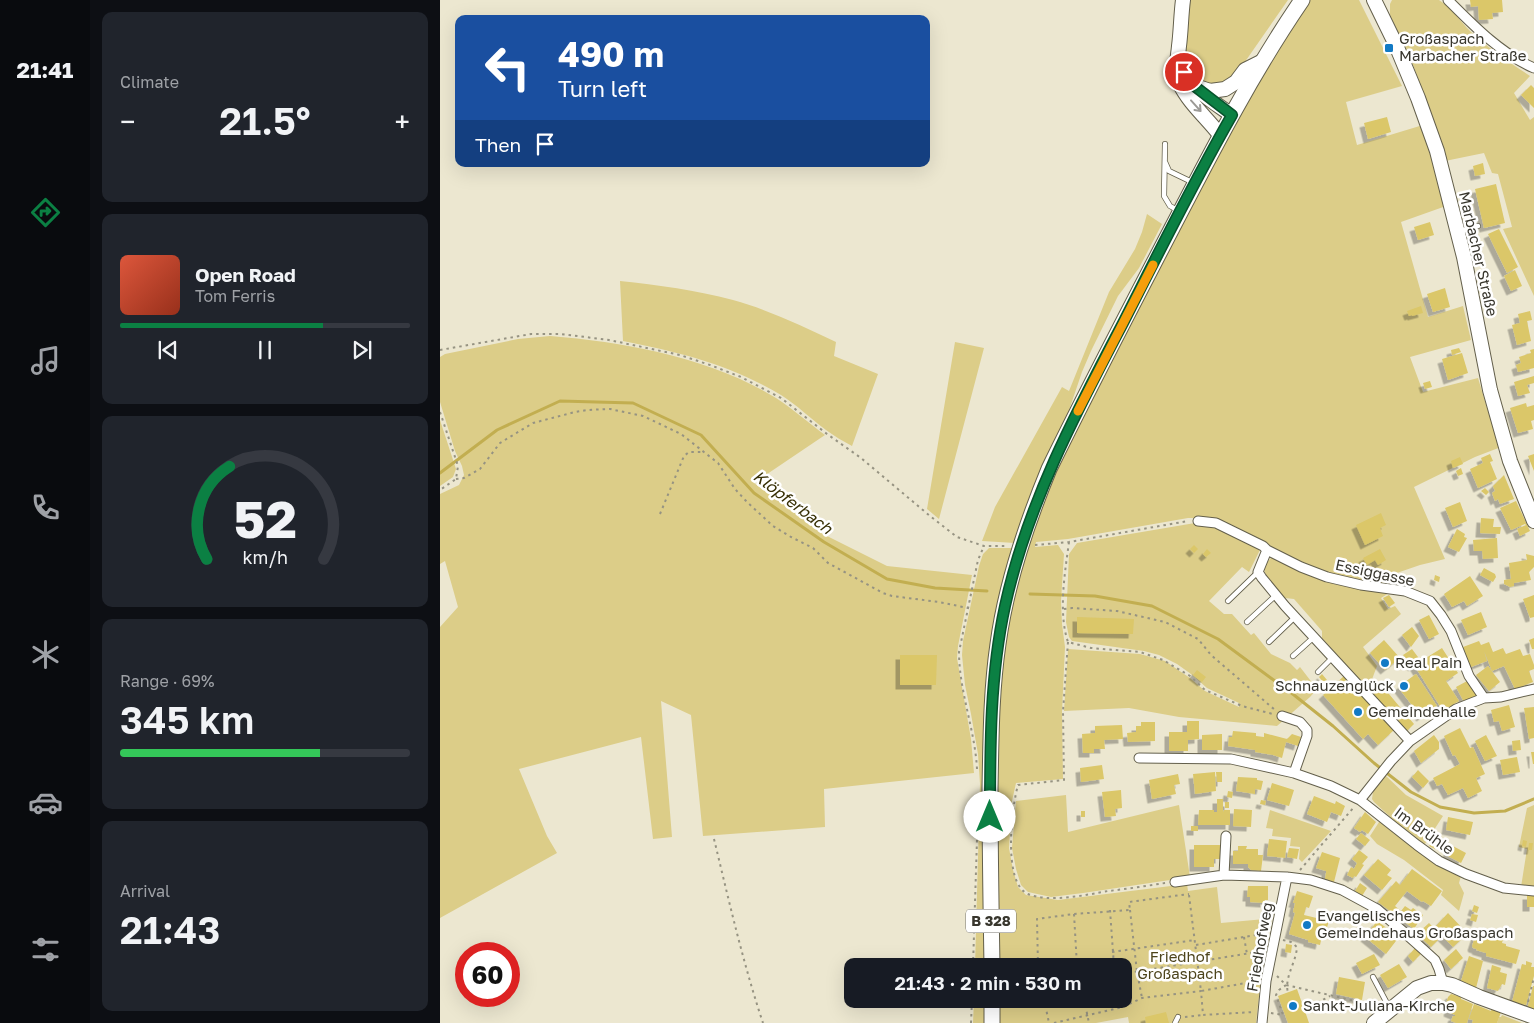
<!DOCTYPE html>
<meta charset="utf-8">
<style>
:root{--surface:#171b24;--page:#20242c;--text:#f1f3f6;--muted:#9ea1a6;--line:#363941;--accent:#0b8043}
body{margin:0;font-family:"Golos Text",sans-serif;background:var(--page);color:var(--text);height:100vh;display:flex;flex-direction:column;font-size:19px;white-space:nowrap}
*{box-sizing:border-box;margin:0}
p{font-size:16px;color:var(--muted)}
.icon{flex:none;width:28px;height:28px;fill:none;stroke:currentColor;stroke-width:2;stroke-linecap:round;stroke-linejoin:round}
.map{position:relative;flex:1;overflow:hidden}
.panel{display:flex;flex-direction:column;gap:12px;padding:12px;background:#0d0f14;width:350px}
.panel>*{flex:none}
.top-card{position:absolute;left:15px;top:15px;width:475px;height:152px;border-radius:10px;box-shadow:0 5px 20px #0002;background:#1a4fa0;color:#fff;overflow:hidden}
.speed{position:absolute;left:15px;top:942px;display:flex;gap:10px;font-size:25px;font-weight:700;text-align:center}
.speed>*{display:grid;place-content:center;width:65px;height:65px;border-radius:50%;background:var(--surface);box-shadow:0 5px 20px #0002;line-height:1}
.speed .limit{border:8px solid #d22;background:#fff;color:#111}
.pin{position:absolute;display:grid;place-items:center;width:42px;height:42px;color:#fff;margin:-21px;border:2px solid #fff;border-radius:50%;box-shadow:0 1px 5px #0007}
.me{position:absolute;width:55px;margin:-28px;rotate:0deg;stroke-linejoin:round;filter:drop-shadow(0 0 4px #0008)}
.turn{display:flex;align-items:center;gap:18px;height:105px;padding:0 20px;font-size:22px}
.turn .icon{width:65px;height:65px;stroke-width:2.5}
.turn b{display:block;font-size:35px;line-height:42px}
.then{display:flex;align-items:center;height:48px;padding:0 20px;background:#0003;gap:10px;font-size:19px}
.big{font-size:38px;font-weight:600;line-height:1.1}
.panel .tile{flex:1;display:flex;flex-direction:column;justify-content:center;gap:8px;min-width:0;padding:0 18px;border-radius:10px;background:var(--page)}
.panel .dial{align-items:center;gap:0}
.dial svg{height:130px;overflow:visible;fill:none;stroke:var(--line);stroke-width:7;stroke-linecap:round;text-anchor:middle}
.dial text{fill:var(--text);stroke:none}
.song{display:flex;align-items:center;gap:15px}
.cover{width:60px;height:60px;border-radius:8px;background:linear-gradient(135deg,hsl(10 70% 55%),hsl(10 70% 35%))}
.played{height:5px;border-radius:2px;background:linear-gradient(90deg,var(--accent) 70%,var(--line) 70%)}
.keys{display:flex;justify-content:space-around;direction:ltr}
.heat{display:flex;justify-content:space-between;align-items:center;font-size:28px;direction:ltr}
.charge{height:8px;border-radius:4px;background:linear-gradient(90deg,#34c759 69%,var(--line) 0)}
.trip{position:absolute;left:404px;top:958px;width:288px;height:50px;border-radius:10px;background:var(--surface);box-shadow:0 5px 20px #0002;font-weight:600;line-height:50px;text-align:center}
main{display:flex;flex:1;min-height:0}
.tab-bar{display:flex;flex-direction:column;width:90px;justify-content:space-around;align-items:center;background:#090b0e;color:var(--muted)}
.tab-bar .icon{width:35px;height:35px}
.tab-bar .current{color:var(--accent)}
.tab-bar b{font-size:22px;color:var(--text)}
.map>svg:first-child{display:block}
.green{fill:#dccd88}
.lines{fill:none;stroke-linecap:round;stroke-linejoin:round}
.stream{stroke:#c2ae50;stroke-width:3}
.building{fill:#dbc769;filter:url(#shadow)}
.lane-casing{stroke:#635f4b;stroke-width:6}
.street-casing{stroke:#635f4b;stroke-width:11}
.secondary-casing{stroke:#635f4b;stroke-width:16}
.primary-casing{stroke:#635f4b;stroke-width:17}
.path{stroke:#969382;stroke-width:2;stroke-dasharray:2.5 4;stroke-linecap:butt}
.lane{stroke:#fff;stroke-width:4.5}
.street{stroke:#fff;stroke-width:9}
.secondary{stroke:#fff;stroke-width:14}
.primary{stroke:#fff;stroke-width:15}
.oneway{stroke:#9c9a96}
.route-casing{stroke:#07532c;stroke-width:12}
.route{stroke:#0b8043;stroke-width:9}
.slow{stroke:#f59e0b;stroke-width:9}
.poi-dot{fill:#127ac5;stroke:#fff;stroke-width:2}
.labels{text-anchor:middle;stroke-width:5;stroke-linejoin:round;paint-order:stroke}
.shield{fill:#fff;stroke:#74726c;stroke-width:1}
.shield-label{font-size:14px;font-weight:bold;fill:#38362d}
.poi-label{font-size:15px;fill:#38362d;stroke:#fff;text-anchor:start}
.street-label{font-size:15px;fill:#38362d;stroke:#fff}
.park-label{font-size:15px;fill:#4d441c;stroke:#fff}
.water-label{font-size:16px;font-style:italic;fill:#383006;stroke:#fff}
</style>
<main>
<nav class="tab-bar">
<b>21:41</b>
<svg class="icon current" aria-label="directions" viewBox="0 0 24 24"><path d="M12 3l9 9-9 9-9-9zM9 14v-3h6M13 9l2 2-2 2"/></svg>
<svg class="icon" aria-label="music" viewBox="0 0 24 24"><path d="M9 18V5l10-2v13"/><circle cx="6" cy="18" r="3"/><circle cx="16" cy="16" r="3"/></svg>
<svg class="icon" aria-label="phone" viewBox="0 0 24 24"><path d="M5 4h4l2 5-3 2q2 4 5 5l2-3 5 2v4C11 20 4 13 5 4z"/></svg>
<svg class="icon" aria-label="climate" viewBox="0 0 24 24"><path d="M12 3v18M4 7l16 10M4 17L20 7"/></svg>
<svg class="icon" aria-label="car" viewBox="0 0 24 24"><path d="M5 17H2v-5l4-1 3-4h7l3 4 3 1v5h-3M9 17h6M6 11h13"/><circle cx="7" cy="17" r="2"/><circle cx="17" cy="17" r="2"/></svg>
<svg class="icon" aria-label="filters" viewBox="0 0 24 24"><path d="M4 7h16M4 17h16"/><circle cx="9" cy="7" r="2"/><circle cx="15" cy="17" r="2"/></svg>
</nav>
<section class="panel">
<div class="tile"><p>Climate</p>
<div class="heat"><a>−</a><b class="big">21.5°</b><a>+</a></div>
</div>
<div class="tile">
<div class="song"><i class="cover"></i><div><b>Open Road</b><p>Tom Ferris</p></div></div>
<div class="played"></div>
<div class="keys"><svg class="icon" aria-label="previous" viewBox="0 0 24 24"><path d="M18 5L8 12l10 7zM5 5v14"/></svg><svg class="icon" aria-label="pause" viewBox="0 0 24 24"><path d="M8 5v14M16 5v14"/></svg><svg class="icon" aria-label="next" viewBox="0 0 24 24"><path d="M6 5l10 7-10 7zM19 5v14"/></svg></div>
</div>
<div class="tile dial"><svg viewBox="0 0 100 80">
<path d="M14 69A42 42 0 1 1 86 69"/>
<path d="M14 69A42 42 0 0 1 28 12" stroke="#0b8043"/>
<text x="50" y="56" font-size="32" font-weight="700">52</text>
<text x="50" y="72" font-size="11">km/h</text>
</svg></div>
<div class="tile"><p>Range · 69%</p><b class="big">345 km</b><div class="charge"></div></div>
<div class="tile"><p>Arrival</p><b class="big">21:43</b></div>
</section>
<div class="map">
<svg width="1094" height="1023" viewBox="0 0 1094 1023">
<defs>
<filter id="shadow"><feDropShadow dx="-4.5" dy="4.5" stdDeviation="0" flood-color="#0004"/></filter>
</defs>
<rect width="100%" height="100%" fill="#ece7d0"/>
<path class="green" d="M748,0H848L793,79L771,87L754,80L745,63L743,43Z
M869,0H919L962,86L906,102L917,145L983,125L1006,206L961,222L988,317L1023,306L1031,340L970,357L983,392L1038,378L1047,408L1061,447L1035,457L974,487L1005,559L980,565L951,575L948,586C929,583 910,580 891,574C846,559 803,537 760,518H748L628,539L596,542L595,547L618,545L624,554L621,601L622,624L625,647L622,712L623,779L576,783L572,801L569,848L573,870L578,887L586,895L618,900L747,884L748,891L777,887L781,923L825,919L821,979L816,1023H689L688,1017L656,1023H558V999H682V966H558L557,708L568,615L589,536L615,471L773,164L815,87Z
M952,0H999C1012,8 1020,21 1030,31C1048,48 1069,62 1090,76L1074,93L1090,120L1094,117V296L1063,229L1072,227L1058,174L1052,173L1044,153L1005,161L1003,148L985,97L970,57L950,15V4Z
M707,214L722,224L699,268L678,296L651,351L642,372L626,419L575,543L542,541L555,507L622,387L629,391L669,292L695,249L702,232Z
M180,281C218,285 256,290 293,300C329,310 363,326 396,342L394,356L438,374L412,446C403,441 394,436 386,430C371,419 357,405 341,395C289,364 242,353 183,341Z
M110,336C186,342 271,358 336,398C353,409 369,423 385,435L314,483L387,536L447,566L532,575L518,646L517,658L531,739L534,773L384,789L385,827L263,836L251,715L221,701L232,837L213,839L201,737L79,769L107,836L117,853L0,918V627L18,607L5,561L0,564V494L19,485L24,475L22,466L15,451L0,402V357L5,354L78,339Z
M515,342L544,348L499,519L487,509Z
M0,420L16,469L13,477L0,486Z
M755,523L776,525L817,546L820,550L809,572L802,567L769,601L784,614H792L811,635L814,633L831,654L850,663L857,670L860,667L877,689L870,697L837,726L739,717L689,708L624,711L628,649L700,654L725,661L750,678L765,691L799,707V703L767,688L751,674L737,664L719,655L704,651L632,641L629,637L626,622L629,554L637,543Z
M549,548H573L546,683L545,702L543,784L546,966H535L540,784L538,754L531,714L525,685L522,655L523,641L539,566L543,554Z
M836,557L894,584L949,593L941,598L948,609L955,606L961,614L923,647L937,666L928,690L882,638V631L854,599L845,598C837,589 823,578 824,565L831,558Z
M945,775L966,795L1003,816L983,847L934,802L932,799L933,792Z
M626,795L628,832L739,805L750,877L643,893L611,897L588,892L581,885L576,869L572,848L576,801Z
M1094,805V888L1081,887L1087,849L1079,847L1087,808Z
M830,810L891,831L862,862L859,859L860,847L850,846L851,838L832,836L833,829L826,828Z
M941,819L987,858L1021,876L1019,883L1024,893L1019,911L1001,895L1003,890L964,860L937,844L930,836Z
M534,999H546L547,1023H533Z
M1062,1015L1082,1023H1057L1059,1017H1061Z"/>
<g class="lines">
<path class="stream" d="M0,473L57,430L120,401L193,403L261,435L314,493L384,542L447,579L495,588L547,591
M590,594L655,596L712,606L778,639L854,695L893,726L934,763L971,792L1000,807L1034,813L1065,811L1094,799"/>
</g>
<path class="building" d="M1030,0H1062L1063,12L1052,13L1053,19L1039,20L1038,6L1031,7Z
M1091,85L1094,88V108L1081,95Z
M947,117L951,132L928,139L924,123Z
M1043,163L1045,174L1035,176L1033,166Z
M1056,184L1065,223L1044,228L1035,189Z
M1030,209L1031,212L1022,214V211Z
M1031,215L1032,218L1024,220L1023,217Z
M990,222L994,235L978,240L974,227Z
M1059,229L1078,267L1067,273L1048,234Z
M1075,270L1082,286L1071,291L1064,276Z
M1005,288L1010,307L993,312L987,294Z
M981,306L983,313L972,316V315L969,316L967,311Z
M1090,311L1092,320L1087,321L1091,341L1077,345L1072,325L1080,323L1078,314Z
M1019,348L1021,352L1012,355L1011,350Z
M1094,349V368L1078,372L1076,365L1081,363L1079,357L1091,353L1090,350Z
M1022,353L1028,373L1008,380L1002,359Z
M1094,376V383L1087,385L1090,393L1078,396L1074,382Z
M990,381L992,387L985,389L983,383Z
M1086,403L1087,407L1094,405V420L1091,421L1093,429L1078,433L1070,408Z
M1050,454L1053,461L1050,462L1057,479L1038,488L1030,469L1043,463L1041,458Z
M1094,454V471L1088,456Z
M1020,457L1023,464L1013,468L1011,461Z
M1021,468L1023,474L1018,476L1016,471Z
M1064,475L1074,499L1060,504L1058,499L1055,501L1052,493L1055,491L1053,486Z
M1045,488L1049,492L1046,495L1041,491Z
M1076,501L1090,531L1080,536L1077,529L1086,525L1085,524L1071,530L1060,508Z
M1020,502L1027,521L1013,527L1005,508Z
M941,513L946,525L940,528L943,536L925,545L916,525Z
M1041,518L1054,519L1053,527H1061L1060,534L1040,533Z
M1017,529L1025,534L1024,537L1027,538L1019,552L1008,547Z
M1057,538L1058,558L1043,559L1042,551H1034L1033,540Z
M754,545L758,549L754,553L750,549Z
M767,549L771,553L766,557L763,554Z
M940,549L946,560L938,565L935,560L927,565L923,558Z
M1086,554L1094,556V567L1089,572L1091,580L1074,583V586L1070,587L1064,584V580L1071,579L1069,563L1087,560Z
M1044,568L1055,574L1056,577L1053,582L1040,575Z
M995,575L1000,577L999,582L994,580Z
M1030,576L1043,596L1027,606L1024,601L1012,607L1004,594Z
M949,595L955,603L949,607L943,598Z
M1094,595V617L1090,618L1083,599Z
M1041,612L1047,627L1028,635L1021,620Z
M989,615L999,634L989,639L979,620Z
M637,617L694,619L693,634L637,633Z
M972,627L979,636L971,647L962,635Z
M1094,638V649H1092L1089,640Z
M944,640L960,658L945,670L930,653Z
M1039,641L1041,645L1049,642L1053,652L1063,648L1066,654L1080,649L1083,656L1090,654L1094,665V669L1089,671L1093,682L1075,689L1064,666L1052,671L1044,651L1047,661L1031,667L1023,647Z
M1002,648L1018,673L1006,681L1019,701L1003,711L974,665L973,667L963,655L972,649L981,661Z
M460,655H497L496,685H460Z
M1048,666L1060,682L1049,691L1036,675Z
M757,670L766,677L762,682L753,675Z
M882,674L887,680L884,683L879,677Z
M976,674L997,706L981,717L958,687Z
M904,676L954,730L938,745L928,734L923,739L883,695Z
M1029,680L1037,695L1024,702L1016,687Z
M939,682L974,724L966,732L957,722L959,720L954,715L952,717L929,691Z
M1069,705L1075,727L1062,731L1059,721L1054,722L1051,710Z
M1094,707V738L1089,739L1084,708Z
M747,721H759V739L748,740V751H729V732H747Z
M701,722H715V741L688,742L687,733L696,732V726H701Z
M682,725L683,739L664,740L665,749H654V753H643L642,734L655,733V726Z
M1020,728L1030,748L1033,747L1045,774L1036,778L1042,791L1028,798L1023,788L1008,795L1002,784L997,786L993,778L1020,764L1015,755L1013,756L1004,736Z
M793,731L816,733V736L824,737V733L847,739L852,734L861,737L858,746L846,742L842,758L833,755L815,752V750L788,746L789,737H792Z
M782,734V750H762V735Z
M994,735L999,742V749L981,763L974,751Z
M1046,735L1057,756L1045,761L1035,741Z
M1080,740L1081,750L1073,751L1072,741Z
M1091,752H1094V764H1093Z
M1077,757L1080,772L1063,775L1060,760Z
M662,765L664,779L641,782L640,768Z
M978,770L989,781L983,788L972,777Z
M775,772L776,791L755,794L753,774Z
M776,772H782V782H777Z
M738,774L740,784L734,785L736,794L712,799L709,780Z
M798,777L817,778V780L823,781L821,790L815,789V794L796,791Z
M832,783L854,790L849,806L827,800Z
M681,790L682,808L675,809L676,816L665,817L662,792Z
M788,791L793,792L792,798L787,797Z
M874,796L895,804L896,801L905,806L901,816L891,812L887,822L867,814Z
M777,799H783V812L784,810H790V825H758L759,810H774V812H777Z
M821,800L826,801L825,805L820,804Z
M785,802H789V808H785Z
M794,809L812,810L811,827L793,826Z
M641,811H645V817H641Z
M925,812L936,822L928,834L922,830L920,832L914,828Z
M1008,817L1033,822L1030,835L1006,830Z
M751,826H758V831H751Z
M921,833L930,840L925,846L916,839Z
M829,839L847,841L845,858L827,856Z
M1083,840L1087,841L1086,847L1082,846Z
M992,842L997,845L995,849L989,846Z
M1089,843H1093L1092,850H1088Z
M754,845H780V859H774V867H754Z
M1011,845L1026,853L1021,863L1006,855Z
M798,846H807L806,849H818V855H823L821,871L811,870L808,867V864H793V851H798Z
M849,848L859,849L857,859L847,857Z
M919,850L928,857L922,864L924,865L916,877L914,876L913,878L907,875L911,867L914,869L917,863L912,859Z
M882,852L900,858L894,882L885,879L886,873V871L876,868Z
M938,859L951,870L947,875L952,878L942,890L924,875Z
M972,869L1002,891L991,906L983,901L982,902L967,891L955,906L961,911L965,906L971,910L973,908L983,915L974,929L938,902L956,881L960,885Z
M920,883L927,888L922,896L915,891Z
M808,886H828V900H825V903L810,902V897H807Z
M857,891L873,896L869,908L866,907L864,915L889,921L884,937L882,936L880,945L868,942V940L849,934L855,913L853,912L855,903H853Z
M1087,895H1094V907H1087Z
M1034,905L1039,907L1037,913L1032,911Z
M1008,913L1026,932L1024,937L1013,947L1002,936L991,947L977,934L989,923L994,928Z
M1032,914L1038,915L1036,922L1030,920Z
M937,921L959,937L946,954L925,937Z
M1038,928L1064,935L1062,943L1066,944V946L1080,950L1076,964L1046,956V953L1036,950L1037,949L1033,948L1032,946Z
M846,944L852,945L851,953L845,952Z
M975,948L981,954L973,962L968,956Z
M1016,949L1023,958L1011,969L1004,960Z
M934,954L940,965L922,974L916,963Z
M1029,956L1043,961L1036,988L1023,983L1024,982L1021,981Z
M1086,961L1092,963L1091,967H1094V976L1086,1005L1072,1002L1082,964L1086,965Z
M959,964L967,977L948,988L940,975Z
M1052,965L1061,968L1060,972L1067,974L1065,985L1062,984L1058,991L1047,988Z
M899,977L925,982L922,1000L896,994Z
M1093,986H1094V1010L1087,1009Z
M857,989L867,1017L869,1023H848L838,996Z
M1011,994L1021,997V999L1033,1004L1027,1023H1016L1011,1021L1013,1016H1015V1015L1008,1012L1009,1008L1005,1007L1008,997Z
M1034,1004L1051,1011L1052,1008L1061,1012L1057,1023H1032L1033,1020L1029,1019Z
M726,1012L729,1023H706L705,1017Z"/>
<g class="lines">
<defs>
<path id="lane" d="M725,144L724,196L730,206L739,211
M725,162L729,171L754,183
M1020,231L1038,226
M788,601L818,572
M807,622L836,595
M829,642L855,617
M853,656L874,637
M878,672L892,658
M933,977L950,1009
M735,1023L738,1017"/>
<path id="street" d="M1008,0C1033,25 1061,54 1094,68
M758,521L776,523L823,546L827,550L818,572L822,578L845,606L970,741
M827,550L861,567L887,577L921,585L965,591L990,601L1001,615L1011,631L1029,676L1044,698
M842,716L860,722L867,730V736L854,773
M699,758L791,759L854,773L891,786L920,800L977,845L999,861L1026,874L1064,888L1094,891
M920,800L951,761L970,741L1016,709L1044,698L1061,697L1094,689
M784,875L786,836
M735,882L784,875L847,877L871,880L902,890L937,909L966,934L995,960L999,969L1003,983
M822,1023L826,981L847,877"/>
<path id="secondary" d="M743,0C741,15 741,31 739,46C738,59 734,70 740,84C749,103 767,118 780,135
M934,0L956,45L978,98L997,151L1024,257L1050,390L1070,461L1094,521
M741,60C745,86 772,101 792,115
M758,87L770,91L785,89L796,82L805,70L821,62
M934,1023L977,988L991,983H1003L1012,985L1039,997L1094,1017"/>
<path id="primary" d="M552,966C551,907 550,847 550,788C551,739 551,692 558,644C566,584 586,525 609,469C648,389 690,309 731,230C772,151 812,73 862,0
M552,999V1023"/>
</defs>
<use href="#lane" class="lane-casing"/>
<use href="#street" class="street-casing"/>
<use href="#secondary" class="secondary-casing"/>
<use href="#primary" class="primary-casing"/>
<path class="path" d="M0,350L91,334H121L169,340L240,355L270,365L301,377L341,398L387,434L421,458L490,516L517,537L544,546H566
M0,412L18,466L16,479L0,490
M16,479L24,478L40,469L60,443L93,423L135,412L147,410L170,409L203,416L241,434L269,456L278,463L295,489L307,502L333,526L351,537L373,548L388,563L443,593L452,596L499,602L528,608
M220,514L244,456L249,452H263
M629,542C625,572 618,613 628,642L651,648L700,652L723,660L750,676L765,690L802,706L833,714
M595,545L629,542L748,521
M624,609L632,608L677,611L725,622L758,639L771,655L835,710
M628,642L623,711L624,780L578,785C572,806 562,883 588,894C609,903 646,895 668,891C687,889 706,886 725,883
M537,769C535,730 519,691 519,652L538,560L544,546
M274,839C289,901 303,963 323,1023
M860,870L914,807
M749,895L761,991L817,981
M670,910L674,966
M690,910L697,972L702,998
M634,914L637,966
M804,937L807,954
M843,940L851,942L857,947C856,963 844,977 848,993
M756,945L822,934
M672,952L755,940
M533,966L537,839
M598,966L597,919L634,914L690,910L689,902L749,894
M682,974L823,951
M837,976L846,985L924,1003L929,1000H938
M604,999L609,1023
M644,999L649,1023
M681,999L683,1006
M1088,1002L1094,977
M866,1009L890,996
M831,1013L843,1015L836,995L839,990L846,985
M745,1017L763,1015
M531,1023L532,999
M614,1023L683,1007L702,998L761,991L763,1015L814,1012"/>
<use href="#lane" class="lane"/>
<use href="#street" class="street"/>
<use href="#secondary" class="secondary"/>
<use href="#primary" class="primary"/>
</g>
<defs><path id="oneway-shaft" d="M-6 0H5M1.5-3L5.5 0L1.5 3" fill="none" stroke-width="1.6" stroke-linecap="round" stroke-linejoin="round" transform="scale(1.25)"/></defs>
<use class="oneway" href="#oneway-shaft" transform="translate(756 106) rotate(48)"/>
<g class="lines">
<defs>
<path id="route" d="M550,817C550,746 550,675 565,606C587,505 635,414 683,323C718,254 753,183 792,115L753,85L744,72"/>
</defs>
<use href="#route" class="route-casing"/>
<use href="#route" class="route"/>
<path class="slow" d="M638,411L713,265"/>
</g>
<g class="poi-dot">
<rect x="944" y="43" width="10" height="10" rx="2.5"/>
<circle cx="945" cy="663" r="5"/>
<circle cx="964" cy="686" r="5"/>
<circle cx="918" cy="712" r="5"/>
<circle cx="867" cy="925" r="5"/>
<circle cx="853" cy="1006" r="5"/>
</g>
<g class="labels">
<rect class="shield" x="526" y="909.5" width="50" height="23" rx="4"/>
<g class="shield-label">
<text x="551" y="926">B 328</text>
</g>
<g class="poi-label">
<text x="959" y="44">Großaspach<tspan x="959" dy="17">Marbacher Straße</tspan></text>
<text x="955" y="668">Real Pain</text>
<text x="954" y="691" text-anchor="end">Schnauzenglück</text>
<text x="928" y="717">Gemeindehalle</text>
<text x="877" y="921">Evangelisches<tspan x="877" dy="17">Gemeindehaus Großaspach</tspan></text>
<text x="863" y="1011">Sankt-Juliana-Kirche</text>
</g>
<g class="street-label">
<text transform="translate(1038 254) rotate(77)" y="5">Marbacher Straße</text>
<text transform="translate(935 573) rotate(12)" y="5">Essiggasse</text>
<text transform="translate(984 831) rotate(36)" y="5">Im Brühle</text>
<text transform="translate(820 947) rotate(-80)" y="5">Friedhofweg</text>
</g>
<g class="park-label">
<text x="740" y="962">Friedhof<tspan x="740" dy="17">Großaspach</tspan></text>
</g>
<g class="water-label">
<text transform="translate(353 502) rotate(37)" y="6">Klöpferbach</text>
</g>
</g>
</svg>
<div class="speed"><div class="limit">60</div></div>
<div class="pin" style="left:744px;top:72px;background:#d93025"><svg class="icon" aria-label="arrive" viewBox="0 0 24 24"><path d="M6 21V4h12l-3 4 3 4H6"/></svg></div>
<svg class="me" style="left:550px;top:817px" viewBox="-20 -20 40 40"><circle r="19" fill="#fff"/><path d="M0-13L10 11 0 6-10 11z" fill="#0b8043"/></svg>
<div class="trip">21:43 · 2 min · 530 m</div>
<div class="top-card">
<div class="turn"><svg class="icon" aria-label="left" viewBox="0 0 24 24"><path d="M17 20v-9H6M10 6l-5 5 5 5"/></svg><div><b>490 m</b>Turn left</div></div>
<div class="then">Then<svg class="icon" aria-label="arrive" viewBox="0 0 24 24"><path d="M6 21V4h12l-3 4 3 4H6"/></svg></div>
</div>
</div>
</main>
